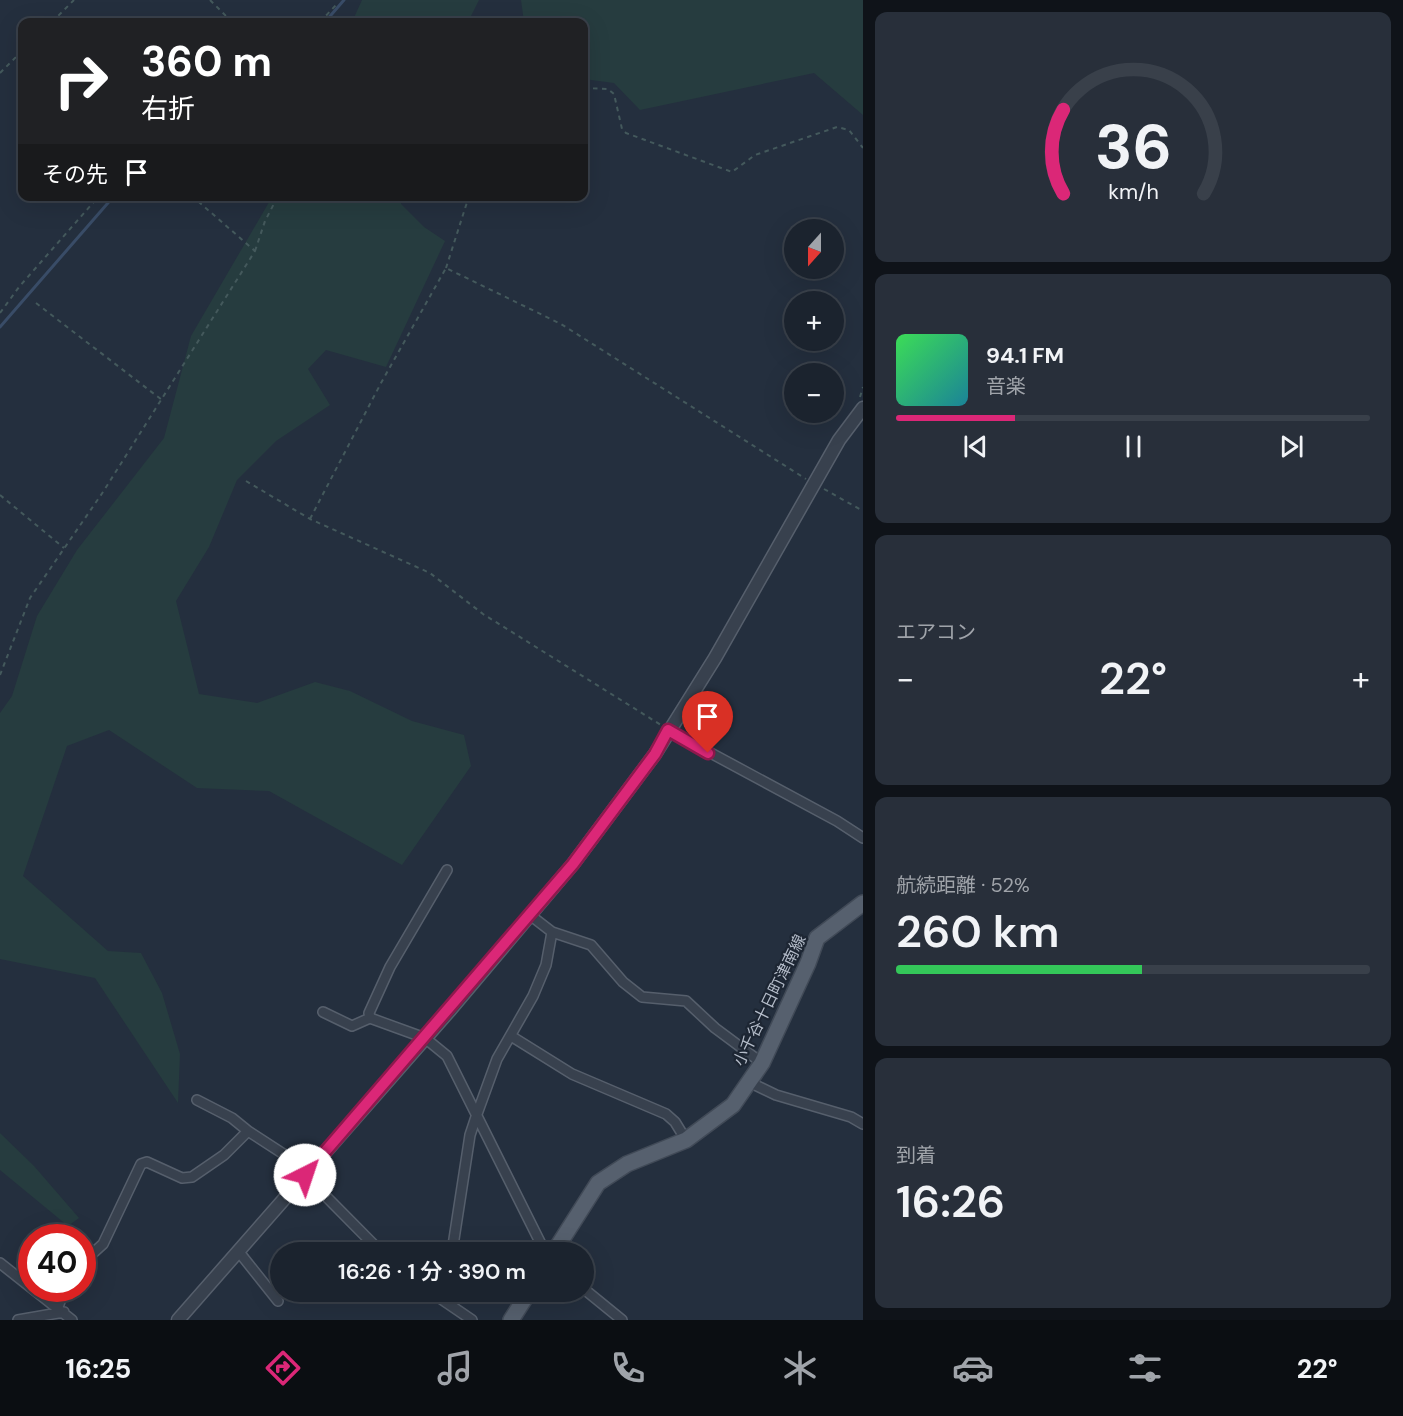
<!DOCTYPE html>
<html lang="ja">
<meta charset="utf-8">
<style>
:root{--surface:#1b232e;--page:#282f3a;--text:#f1f3f6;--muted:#a0a4aa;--line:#39404a;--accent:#db2777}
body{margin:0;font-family:"DM Sans","Noto Sans JP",sans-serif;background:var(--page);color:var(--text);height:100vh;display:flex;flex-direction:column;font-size:22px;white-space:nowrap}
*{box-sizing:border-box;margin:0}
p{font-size:20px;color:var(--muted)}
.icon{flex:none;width:33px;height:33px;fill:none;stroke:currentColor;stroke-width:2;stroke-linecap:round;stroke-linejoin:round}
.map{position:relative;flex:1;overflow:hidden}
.drawer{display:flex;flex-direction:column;gap:12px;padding:12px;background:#0f1319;width:540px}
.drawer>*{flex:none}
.guide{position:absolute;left:18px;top:18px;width:570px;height:183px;border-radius:12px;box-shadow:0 6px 24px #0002,0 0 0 2px var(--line);background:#202124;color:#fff;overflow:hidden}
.needle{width:39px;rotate:201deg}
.controls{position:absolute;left:784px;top:219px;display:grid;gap:12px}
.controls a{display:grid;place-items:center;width:60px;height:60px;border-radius:50%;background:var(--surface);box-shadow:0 6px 24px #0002,0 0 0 2px var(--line);font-size:30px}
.speed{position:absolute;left:18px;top:1224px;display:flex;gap:12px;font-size:30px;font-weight:700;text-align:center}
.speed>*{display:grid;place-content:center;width:78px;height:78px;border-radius:50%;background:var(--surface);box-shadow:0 6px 24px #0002,0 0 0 2px var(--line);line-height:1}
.speed .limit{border:9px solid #d22;background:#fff;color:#111}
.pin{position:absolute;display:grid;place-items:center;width:51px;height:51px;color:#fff;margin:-62px -26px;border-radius:50% 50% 50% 0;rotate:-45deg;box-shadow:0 0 6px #0007}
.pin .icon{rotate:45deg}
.me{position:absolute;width:66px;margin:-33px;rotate:41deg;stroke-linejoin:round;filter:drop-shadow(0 0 4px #0008)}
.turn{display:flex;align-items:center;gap:21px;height:126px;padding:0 24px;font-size:27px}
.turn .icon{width:78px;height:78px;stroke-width:2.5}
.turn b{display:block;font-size:42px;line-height:51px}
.then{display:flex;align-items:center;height:57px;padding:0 24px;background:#0003;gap:12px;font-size:22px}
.big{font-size:45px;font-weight:600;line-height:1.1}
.drawer .card{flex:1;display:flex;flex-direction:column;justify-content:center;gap:9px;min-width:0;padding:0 21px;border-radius:12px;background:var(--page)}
.drawer .dial{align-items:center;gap:0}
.dial svg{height:156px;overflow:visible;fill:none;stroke:var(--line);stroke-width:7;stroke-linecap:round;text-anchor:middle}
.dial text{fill:var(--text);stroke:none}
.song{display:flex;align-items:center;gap:18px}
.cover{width:72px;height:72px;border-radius:9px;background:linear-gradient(135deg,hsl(130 70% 55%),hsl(190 70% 35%))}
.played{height:6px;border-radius:3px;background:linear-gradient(90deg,var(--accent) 25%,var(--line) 25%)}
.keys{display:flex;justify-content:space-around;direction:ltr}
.heat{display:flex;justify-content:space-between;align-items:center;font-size:33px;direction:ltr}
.charge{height:9px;border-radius:4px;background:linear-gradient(90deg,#34c759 52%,var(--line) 0)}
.trip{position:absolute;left:270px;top:1242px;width:324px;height:60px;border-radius:30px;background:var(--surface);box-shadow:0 6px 24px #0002,0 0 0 2px var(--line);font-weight:600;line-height:60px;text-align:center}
.dock{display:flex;height:96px;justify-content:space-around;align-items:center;background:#0b0e12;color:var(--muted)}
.dock .icon{width:42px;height:42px}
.dock .current{color:var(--accent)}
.dock b{font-size:27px;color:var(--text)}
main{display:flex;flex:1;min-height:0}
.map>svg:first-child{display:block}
.green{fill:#263c3f}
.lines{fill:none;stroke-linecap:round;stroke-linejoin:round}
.stream{stroke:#394c67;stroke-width:3}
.minor-casing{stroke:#565f6c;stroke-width:12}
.tertiary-casing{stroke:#565f6c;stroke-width:15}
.primary-casing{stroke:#414a57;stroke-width:18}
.path{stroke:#44595c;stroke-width:2;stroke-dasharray:4.5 4.5;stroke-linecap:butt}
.minor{stroke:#38414e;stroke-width:9}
.tertiary{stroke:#38414e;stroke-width:12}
.primary{stroke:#56606e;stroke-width:15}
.route-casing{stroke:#8e194d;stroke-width:15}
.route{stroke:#db2777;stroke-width:10}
.labels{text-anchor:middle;stroke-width:4.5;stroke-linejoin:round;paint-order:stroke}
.street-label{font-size:16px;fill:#b4bcc9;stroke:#1d2633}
</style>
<main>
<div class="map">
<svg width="863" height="1320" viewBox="0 0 863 1320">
<rect width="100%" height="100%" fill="#242f3e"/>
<path class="green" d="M362,0H479L468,22H352Z
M521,0H863V115L814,73L640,110L614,83L584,79V22H524Z
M272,197H402L401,204L424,227L445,241L386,367L326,350L308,369L330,405L276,441L237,480L209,547L176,601L199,694L257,703L315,682L350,691L412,721L464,735L471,766L402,865L269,791L197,788L109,730L67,746L23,876L108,951L141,953L162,993L180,1054L178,1103L95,978L0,959V713L12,696L37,616L77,550L164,438L191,336Z
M0,1133L34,1166L79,1218L68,1226L0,1170Z"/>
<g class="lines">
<path class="stream" d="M325,22L344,0
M0,327L114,196"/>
<defs>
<path id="minor" d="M668,730L837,821L863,838
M447,870L390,967L369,1013L370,1018L425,1038L447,1056L545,1252
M530,915L552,932L591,945L623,982L642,997L686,1001L715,1028L762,1063
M323,1012L352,1026L370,1018
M511,1036L572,1074L666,1114L675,1122L686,1140
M749,1082L776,1095L851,1117L863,1124
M197,1100L232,1118L248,1131
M239,1252L278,1301
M452,1252L470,1135L477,1114L497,1059L533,996L546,965L552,932
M0,1263L72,1320
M82,1263L103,1244L141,1164L147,1162L182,1178L192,1177L224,1155L248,1131L285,1155L381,1252
M584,1289L622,1320
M431,1292L472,1320
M58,1307L65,1288
M18,1320L64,1312"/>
<path id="tertiary" d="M178,1320L450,1010L573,864L655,754L715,658L839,440L863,408"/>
<path id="primary" d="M554,1252L598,1183L627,1164L686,1140L733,1105L762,1063L808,963L817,938L863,903
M511,1320L529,1292"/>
</defs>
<use href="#minor" class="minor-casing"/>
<use href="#tertiary" class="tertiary-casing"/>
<use href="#primary" class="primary-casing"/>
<path class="path" d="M210,0L232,22
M52,22L74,0
M320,22L336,5
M0,73L22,51
M584,88L608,89L614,94L622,129L626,133L732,172L755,155L837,127L849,130L863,148
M255,251L265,221L278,196
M446,268L469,196
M36,303L162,400
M0,313L19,287L99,196
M860,397L863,387
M246,481L310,519L430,573L483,614L661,725
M824,489L863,511
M0,495L64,548
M310,519L381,383L446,268L561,324L806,479
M0,675L30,598L103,492L255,251L192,196"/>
<use href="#minor" class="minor"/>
<use href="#tertiary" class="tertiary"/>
<use href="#primary" class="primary"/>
</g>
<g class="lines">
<defs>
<path id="route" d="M305,1175L573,864L655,754L668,730L708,753"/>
</defs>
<use href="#route" class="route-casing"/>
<use href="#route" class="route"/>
</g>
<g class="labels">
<g class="street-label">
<text transform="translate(769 1000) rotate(-64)" y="6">小千谷十日町津南線</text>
</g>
</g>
</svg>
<div class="controls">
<a><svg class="needle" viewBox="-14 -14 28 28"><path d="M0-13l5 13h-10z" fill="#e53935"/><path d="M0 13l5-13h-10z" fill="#a0a4aa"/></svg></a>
<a>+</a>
<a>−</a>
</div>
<div class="speed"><div class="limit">40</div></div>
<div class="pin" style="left:708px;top:753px;background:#d93025"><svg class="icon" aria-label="arrive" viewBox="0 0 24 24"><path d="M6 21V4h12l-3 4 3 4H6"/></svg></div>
<svg class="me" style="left:305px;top:1175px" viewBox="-20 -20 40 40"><circle r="19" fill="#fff"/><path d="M0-13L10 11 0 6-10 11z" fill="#db2777"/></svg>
<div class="trip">16:26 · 1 分 · 390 m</div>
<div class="guide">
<div class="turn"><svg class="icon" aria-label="right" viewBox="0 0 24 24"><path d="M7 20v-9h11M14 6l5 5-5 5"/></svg><div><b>360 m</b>右折</div></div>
<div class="then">その先<svg class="icon" aria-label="arrive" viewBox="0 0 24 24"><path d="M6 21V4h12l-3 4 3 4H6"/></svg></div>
</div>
</div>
<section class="drawer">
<div class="card dial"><svg viewBox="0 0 100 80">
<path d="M14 69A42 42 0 1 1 86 69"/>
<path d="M14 69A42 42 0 0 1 14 26" stroke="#db2777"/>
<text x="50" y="56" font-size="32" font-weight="700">36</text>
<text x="50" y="72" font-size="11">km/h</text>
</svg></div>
<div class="card">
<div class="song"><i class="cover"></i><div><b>94.1 FM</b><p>音楽</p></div></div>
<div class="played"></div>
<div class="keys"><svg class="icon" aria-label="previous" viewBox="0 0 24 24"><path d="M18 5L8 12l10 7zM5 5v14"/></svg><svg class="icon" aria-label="pause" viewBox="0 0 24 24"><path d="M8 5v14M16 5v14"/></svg><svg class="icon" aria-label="next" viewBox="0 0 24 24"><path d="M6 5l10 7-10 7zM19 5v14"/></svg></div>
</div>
<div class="card"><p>エアコン</p>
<div class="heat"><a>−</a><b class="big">22°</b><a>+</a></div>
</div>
<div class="card"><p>航続距離 · 52%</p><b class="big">260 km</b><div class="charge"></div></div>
<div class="card"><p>到着</p><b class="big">16:26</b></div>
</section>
</main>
<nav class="dock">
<b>16:25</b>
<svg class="icon current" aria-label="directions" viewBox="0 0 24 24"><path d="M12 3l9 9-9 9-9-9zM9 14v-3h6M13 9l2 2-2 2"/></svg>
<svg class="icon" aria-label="music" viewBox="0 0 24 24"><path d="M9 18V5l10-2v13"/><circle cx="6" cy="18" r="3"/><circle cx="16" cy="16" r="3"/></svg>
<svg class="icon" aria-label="phone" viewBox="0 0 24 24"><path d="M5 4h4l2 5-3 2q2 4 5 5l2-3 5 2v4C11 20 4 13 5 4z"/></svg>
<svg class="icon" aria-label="climate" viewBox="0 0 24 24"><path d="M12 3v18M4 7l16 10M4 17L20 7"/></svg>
<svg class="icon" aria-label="car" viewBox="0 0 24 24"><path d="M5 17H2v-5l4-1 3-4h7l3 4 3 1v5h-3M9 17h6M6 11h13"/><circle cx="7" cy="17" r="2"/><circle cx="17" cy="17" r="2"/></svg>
<svg class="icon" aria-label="filters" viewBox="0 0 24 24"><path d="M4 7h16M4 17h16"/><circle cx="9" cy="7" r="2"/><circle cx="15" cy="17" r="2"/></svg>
<b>22°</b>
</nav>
